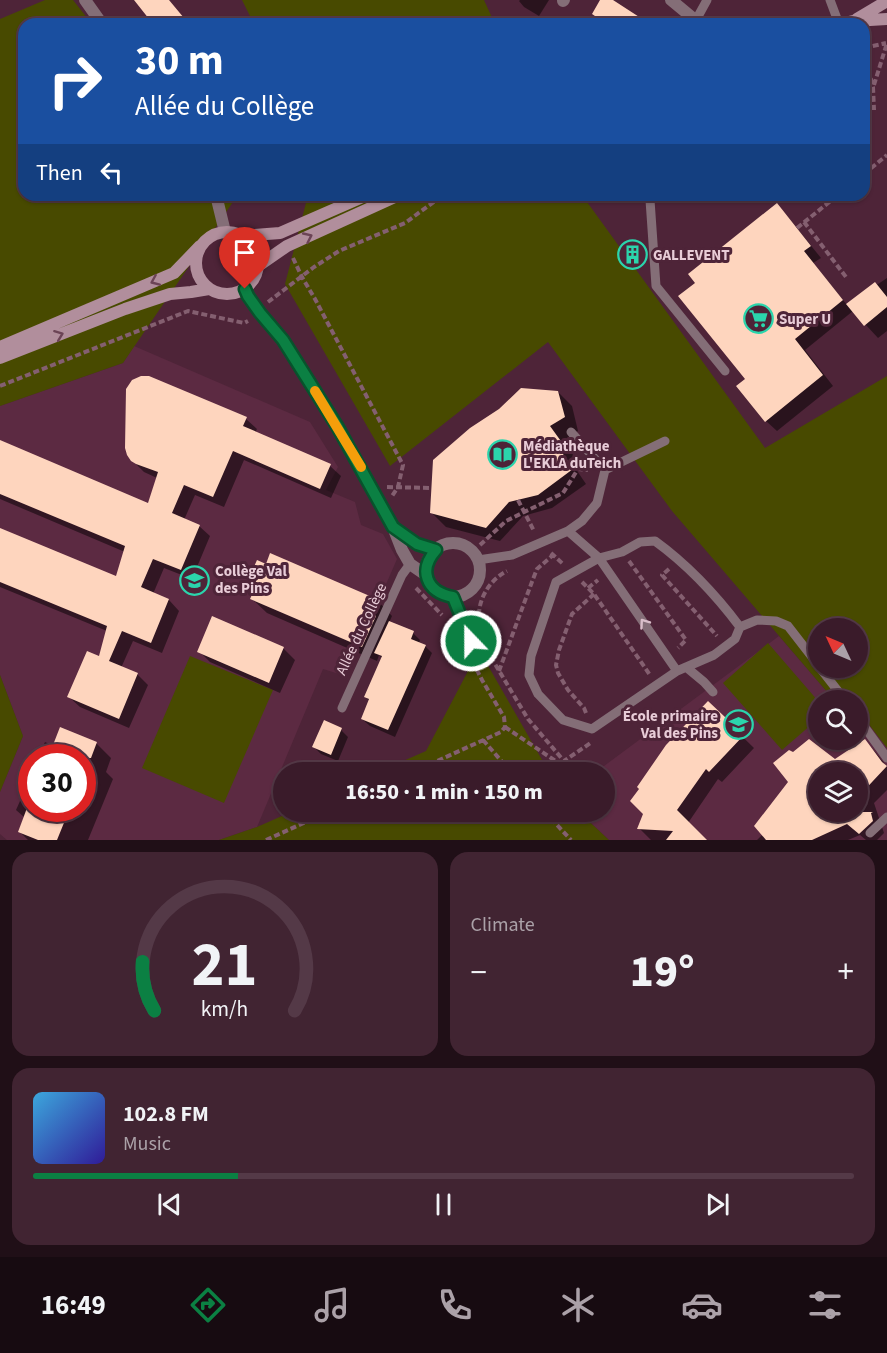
<!DOCTYPE html>
<meta charset="utf-8">
<style>
:root{--surface:#3a1b2a;--page:#412432;--text:#f1f3f6;--muted:#aba1a8;--line:#543947;--accent:#0b8043}
body{margin:0;font-family:"Source Sans 3",sans-serif;background:var(--page);color:var(--text);height:100vh;display:flex;flex-direction:column;font-size:22px;white-space:nowrap}
*{box-sizing:border-box;margin:0}
p{font-size:20px;color:var(--muted)}
.icon{flex:none;width:33px;height:33px;fill:none;stroke:currentColor;stroke-width:2;stroke-linecap:round;stroke-linejoin:round}
.map{position:relative;height:840px;overflow:hidden}
.details{display:flex;flex-direction:column;gap:12px;padding:12px;background:#200f17;flex:1}
.details>*{flex:none}
.guide{position:absolute;left:18px;top:18px;width:852px;height:183px;border-radius:18px;box-shadow:0 2px 4px #0004,0 0 0 2px var(--line);background:#1a4fa0;color:#fff;overflow:hidden}
.needle{width:39px;rotate:314deg}
.fabs{position:absolute;left:808px;top:618px;display:grid;gap:12px}
.fabs a{display:grid;place-items:center;width:60px;height:60px;border-radius:50%;background:var(--surface);box-shadow:0 2px 4px #0004,0 0 0 2px var(--line);font-size:30px}
.speed{position:absolute;left:18px;top:744px;display:flex;gap:12px;font-size:30px;font-weight:700;text-align:center}
.speed>*{display:grid;place-content:center;width:78px;height:78px;border-radius:50%;background:var(--surface);box-shadow:0 2px 4px #0004,0 0 0 2px var(--line);line-height:1}
.speed .limit{border:9px solid #d22;background:#fff;color:#111}
.pin{position:absolute;display:grid;place-items:center;width:51px;height:51px;color:#fff;margin:-62px -26px;border-radius:50% 50% 50% 0;rotate:-45deg;box-shadow:0 0 6px #0007}
.pin .icon{rotate:45deg}
.me{position:absolute;width:66px;margin:-33px;rotate:338deg;stroke-linejoin:round;filter:drop-shadow(0 0 4px #0008)}
.turn{display:flex;align-items:center;gap:21px;height:126px;padding:0 18px;font-size:27px}
.turn .icon{width:78px;height:78px;stroke-width:2.5}
.turn b{display:block;font-size:42px;line-height:51px}
.then{display:flex;align-items:center;height:57px;padding:0 18px;background:#0003;gap:12px;font-size:22px}
.big{font-size:45px;font-weight:800;line-height:1.1}
.details .card{flex:1;display:flex;flex-direction:column;justify-content:center;gap:9px;min-width:0;padding:0 21px;border-radius:18px;background:var(--page)}
.details .dial{align-items:center;gap:0}
.dial svg{height:156px;overflow:visible;fill:none;stroke:var(--line);stroke-width:7;stroke-linecap:round;text-anchor:middle}
.dial text{fill:var(--text);stroke:none}
.song{display:flex;align-items:center;gap:18px}
.cover{width:72px;height:72px;border-radius:9px;background:linear-gradient(135deg,hsl(200 70% 55%),hsl(250 70% 35%))}
.played{height:6px;border-radius:3px;background:linear-gradient(90deg,var(--accent) 25%,var(--line) 25%)}
.keys{display:flex;justify-content:space-around;direction:ltr}
.heat{display:flex;justify-content:space-between;align-items:center;font-size:33px;direction:ltr}
.details .tiles{flex:1;display:grid;gap:12px;grid-template-columns:1fr 1fr}
.card:last-child{grid-column:span 2}
.trip{position:absolute;left:273px;top:762px;width:342px;height:60px;border-radius:30px;background:var(--surface);box-shadow:0 2px 4px #0004,0 0 0 2px var(--line);font-weight:800;line-height:60px;text-align:center}
.tabs{display:flex;height:96px;justify-content:space-around;align-items:center;background:#170b11;color:var(--muted)}
.tabs .icon{width:42px;height:42px}
.tabs .on{color:var(--accent)}
.tabs b{font-size:27px;color:var(--text)}
.map>svg:first-child{display:block}
.built{fill:#5c2a42;fill-rule:evenodd}
.green{fill:#484a00;fill-rule:evenodd}
.shadow{fill:#0007;fill-rule:evenodd}
.building{fill:#fed5be}
.lines{fill:none;stroke-linecap:round;stroke-linejoin:round}
.path{stroke:#845f70;stroke-width:4;stroke-dasharray:6 3;stroke-linecap:butt}
.service{stroke:#846e77;stroke-width:9}
.minor{stroke:#846e77;stroke-width:12}
.secondary{stroke:#b18e9c;stroke-width:12}
.oneway{stroke:#6c4456}
.oneway2{stroke:#d9bec9}
.route-casing{stroke:#07532c;stroke-width:15}
.route{stroke:#0b8043;stroke-width:10}
.slow{stroke:#f59e0b;stroke-width:10}
.labels{text-anchor:middle;stroke-width:6;stroke-linejoin:round;paint-order:stroke}
.poi-label{font-size:15px;font-weight:bold;fill:#e8ccd7;stroke:#4e2438;text-anchor:start}
.street-label{font-size:15px;fill:#e8ccd7;stroke:#4e2438}
</style>
<div class="map">
<svg width="887" height="840" viewBox="0 0 887 840">
<rect width="100%" height="100%" fill="#4e2438"/>
<path class="built" d="M134,346L310,422L338,467L326,490L355,502L361,525L383,534L397,559L346,676L323,669L257,827L219,840H7L0,834V792L23,736L0,675V406L123,363ZM32,758H82V808H32Z
M779,636L834,700H819V740H858V710L887,748V840H609L579,812H604V772H596ZM819,772H858V812H819Z"/>
<path class="green" d="M45,0H73L92,24H24V195H232L235,199L123,363L0,406V19Z
M242,0H484L495,24H254Z
M308,195H582L765,448L887,376V748L858,710V700H834L672,511L548,342L390,466L285,284ZM819,628H858V668H819Z
M768,643L819,702V718L782,750L723,683Z
M479,650L549,772H378L426,751Z
M190,656L273,690L224,803L142,768Z
M0,675L23,736L0,792Z
M291,812H579L609,840H219L257,827Z"/>
<path class="shadow" d="M520,0H549L539,16L524,7L519,1Z
M787,216L821,258L813,263L847,305L887,278V331L878,338L853,311L805,350L833,386L777,431L766,421L747,379Z
M558,392L572,406L578,431L563,441L576,459L571,462L586,484L552,508L523,516L500,541L446,527L432,513Z
M246,419L257,429L255,433L330,466L341,476L331,498L244,460L224,507L195,495L184,520L199,526L210,536L192,579L164,568L153,594L169,600L179,611L162,653L133,641L121,668L137,674L148,685L129,728L80,707L69,697L100,658L107,631L0,587V533L117,578L125,552L0,499V442L148,505L157,478L144,472L132,460Z
M248,584L378,601L392,616L389,623L413,633L420,640L419,643L425,646L432,653L395,737L370,726L362,719L370,701L365,697L382,658L379,655L377,661L267,613L252,599L255,592Z
M213,618L284,649L295,660L280,693L210,662L199,651Z
M708,703L754,748L722,782L718,779L688,823L705,840H651L639,828Z
M325,722L341,730L348,737L338,761L321,754L314,747Z
M61,729L97,744L111,758L106,772L113,779L88,840H28L19,831L24,817L16,810L32,774V808H82V758H38L45,742L54,746Z
M865,741L876,753L887,767V790L874,803L884,833L877,840H866L860,835L848,840H757L763,834L790,782L834,761ZM819,772H858V812H819Z"/>
<path class="building" d="M134,0H169L189,24H153Z
M600,0H613L650,24H607L592,14Z
M777,203L811,246L804,251L843,300L795,339L823,375L765,422L736,386L745,379L678,296L695,283L688,274Z
M875,282L887,297V307L864,326L846,304Z
M141,376H149L247,417L243,426L331,464L320,489L233,451L213,497L184,485L172,513L200,525L181,570L153,559L141,587L169,599L151,643L122,631L109,661L138,673L119,719L67,697L87,651L99,656L107,626L0,582V528L116,576L125,546L0,494V440L148,503L158,472L136,464L131,461L127,455L125,448L126,389L132,380Z
M521,388L558,391L565,417L550,426L563,444L559,448L573,469L538,495L509,502L486,528L430,513L433,460L470,428L499,409Z
M270,553L379,600L373,614L376,616L362,647L250,599L255,588L246,585L257,560L266,564Z
M212,616L284,647L269,683L197,652Z
M389,621L414,631L411,639L426,645L388,730L361,719L369,699L364,697L382,656L374,653Z
M708,701L744,735L709,772L706,769L677,810L707,840H666L673,831L637,829L643,814L630,801L639,789L637,787L666,745Z
M324,720L342,728L331,755L312,747Z
M60,727L97,742L91,758H48Z
M809,739L835,759L865,739L882,762L887,766L858,797V772H819V812H873L871,813L873,821L859,834L847,824L812,840H766L754,826L788,782L773,763L789,750L793,752Z
M27,808H70L57,840H38L18,832Z"/>
<g class="lines">
<path class="path" d="M864,48L886,43
M864,52L873,87L874,110
M874,85L887,43
M864,174L887,155
M804,222L846,277
M797,228L838,195
M293,258L302,277L315,299L403,465L398,487L392,496
M268,302L314,267L339,251L405,223L435,201L449,195
M0,386L188,311L244,323L248,321
M387,487L432,488
M518,500L534,531
M480,545L506,521L563,493L578,469L588,470
M551,553L563,564
M629,561L686,640L678,648
M669,569L662,575L717,636
M582,582L594,594L650,675
M416,588L442,615
M588,588L598,580
M479,615C479,597 491,579 507,571
M488,639L492,659L528,719L564,761L592,742
M499,671L533,579L537,569L553,555
M586,713L584,708L568,690L558,673L556,665L559,650L572,614L594,594
M505,727L560,764L564,761
M483,740L511,772
M413,772L501,732L505,727L504,717L482,680L469,654
M545,812L571,840
M266,840L328,812"/>
<path class="service" d="M830,0L839,24
M696,20L707,0
M650,200L656,286L725,371
M605,470L665,441
M568,531L599,558L677,671
M655,541C688,565 716,595 740,627L735,639L714,655L677,671L592,729L563,720L538,694L529,675L531,656L556,582L599,558L622,552L640,542Z
M478,560L512,555L568,531L582,521L597,503L605,470L571,432
M740,627L757,620L776,621L788,626L819,666
M686,667L704,682L713,692
M820,668L845,700
M342,708L402,575L410,564
M858,718L887,758
M870,833L887,817"/>
<path class="minor" d="M85,0L102,24
M671,0L700,24
M563,1L564,0
M216,195L225,232
M245,289L248,296L259,313L283,340L349,446L393,527L402,550L410,564L426,575
M394,528L417,544L436,550
M426 570a27 27 0 1 1 54 0a27 27 0 1 1-54 0Z
M453,597L471,641"/>
<path class="secondary" d="M857,19L887,1
M840,24L853,21L887,19
M196 263a31 31 0 1 1 62 0a31 31 0 1 1-62 0Z
M242,236L280,233L367,195
M258,266L287,246L399,195
M0,347L174,273L200,246
M0,358L125,309L170,294L191,292L209,289"/>
</g>
<defs><path id="oneway-chevron" d="M-2-3.5L2.5 0L-2 3.5" fill="none" stroke-width="1.6" stroke-linecap="round" stroke-linejoin="round" transform="scale(1.5)"/></defs>
<g class="oneway">
<use href="#oneway-chevron" transform="translate(308 237) rotate(-25)"/>
<use href="#oneway-chevron" transform="translate(155 281) rotate(157)"/>
<use href="#oneway-chevron" transform="translate(59 335) rotate(-21)"/>
</g>
<use class="oneway2" href="#oneway-chevron" transform="translate(644 623) rotate(-125)"/>
<g class="lines">
<defs>
<path id="route" d="M245,289L248,296L260,313L283,340L337,426L393,527L417,544L436,550C418,570 426,592 453,597L471,641"/>
</defs>
<use href="#route" class="route-casing"/>
<use href="#route" class="route"/>
<path class="slow" d="M315,391L361,467"/>
</g>
<defs>
<symbol id="building-ring" viewBox="-11 -11 22 22"><circle r="9.5" fill="#4e2438" stroke="#2bd5ac" stroke-width="1.5"/><path d="M-4-6H4V6H1V3H-1V6H-4ZM-2.5-4.3h1.7v1.8h-1.7ZM.8-4.3h1.7v1.8H.8ZM-2.5-1h1.7V.8h-1.7ZM.8-1h1.7V.8H.8Z" fill="#2bd5ac"/></symbol>
<symbol id="supermarket-ring" viewBox="-11 -11 22 22"><circle r="9.5" fill="#4e2438" stroke="#2bd5ac" stroke-width="1.5"/><path d="M-6-5.5h2.5l.6 2H6L4.5 2H-2.5L-4.4-4H-6ZM-1.5 3.2a1.3 1.3 0 1 0 .1 0ZM3 3.2a1.3 1.3 0 1 0 .1 0Z" fill="#2bd5ac"/></symbol>
<symbol id="library-ring" viewBox="-11 -11 22 22"><circle r="9.5" fill="#4e2438" stroke="#2bd5ac" stroke-width="1.5"/><path d="M-6-4Q-3-5.5-.7-3.5V5Q-3 3-6 4ZM6-4Q3-5.5 .7-3.5V5Q3 3 6 4Z" fill="#2bd5ac"/></symbol>
<symbol id="school-ring" viewBox="-11 -11 22 22"><circle r="9.5" fill="#4e2438" stroke="#2bd5ac" stroke-width="1.5"/><path d="M0-5L7-2L0 1L-7-2ZM-4 1L0 2.5L4 1V4Q0 6-4 4Z" fill="#2bd5ac"/></symbol>
</defs>
<g fill-rule="evenodd">
<use href="#building-ring" x="616" y="238" width="33" height="33"/>
<use href="#supermarket-ring" x="742" y="302" width="33" height="33"/>
<use href="#library-ring" x="486" y="438" width="33" height="33"/>
<use href="#school-ring" x="178" y="564" width="33" height="33"/>
<use href="#school-ring" x="722" y="708" width="33" height="33"/>
</g>
<g class="labels">
<g class="poi-label">
<text x="653" y="260">GALLEVENT</text>
<text x="779" y="324">Super U</text>
<text x="523" y="451">Médiathèque<tspan x="523" dy="17">L'EKLA duTeich</tspan></text>
<text x="215" y="576">Collège Val<tspan x="215" dy="17">des Pins</tspan></text>
<text x="718" y="721" text-anchor="end">École primaire<tspan x="718" dy="17">Val des Pins</tspan></text>
</g>
<g class="street-label">
<text transform="translate(361 629) rotate(-65)" y="5">Allée du Collège</text>
</g>
</g>
</svg>
<div class="fabs">
<a><svg class="needle" viewBox="-14 -14 28 28"><path d="M0-13l5 13h-10z" fill="#e53935"/><path d="M0 13l5-13h-10z" fill="#aba1a8"/></svg></a>
<a><svg class="icon" aria-label="search" viewBox="0 0 24 24"><circle cx="10" cy="10" r="6"/><path d="M15 15l6 6"/></svg></a>
<a><svg class="icon" aria-label="layers" viewBox="0 0 24 24"><path d="M12 4l9 5-9 5-9-5zM3 14l9 5 9-5"/></svg></a>
</div>
<div class="speed"><div class="limit">30</div></div>
<div class="pin" style="left:245px;top:289px;background:#d93025"><svg class="icon" aria-label="arrive" viewBox="0 0 24 24"><path d="M6 21V4h12l-3 4 3 4H6"/></svg></div>
<svg class="me" style="left:471px;top:641px" viewBox="-20 -20 40 40"><circle r="17" fill="#0b8043" stroke="#fff" stroke-width="3"/><path d="M0-11L8 9 0 5-8 9z" fill="#fff"/></svg>
<div class="trip">16:50 · 1 min · 150 m</div>
<div class="guide">
<div class="turn"><svg class="icon" aria-label="right" viewBox="0 0 24 24"><path d="M7 20v-9h11M14 6l5 5-5 5"/></svg><div><b>30 m</b>Allée du Collège</div></div>
<div class="then">Then<svg class="icon" aria-label="left" viewBox="0 0 24 24"><path d="M17 20v-9H6M10 6l-5 5 5 5"/></svg></div>
</div>
</div>
<section class="details">
<div class="tiles">
<div class="card dial"><svg viewBox="0 0 100 80">
<path d="M14 69A42 42 0 1 1 86 69"/>
<path d="M14 69A42 42 0 0 1 8 44" stroke="#0b8043"/>
<text x="50" y="56" font-size="32" font-weight="700">21</text>
<text x="50" y="72" font-size="11">km/h</text>
</svg></div>
<div class="card"><p>Climate</p>
<div class="heat"><a>−</a><b class="big">19°</b><a>+</a></div>
</div>
<div class="card">
<div class="song"><i class="cover"></i><div><b>102.8 FM</b><p>Music</p></div></div>
<div class="played"></div>
<div class="keys"><svg class="icon" aria-label="previous" viewBox="0 0 24 24"><path d="M18 5L8 12l10 7zM5 5v14"/></svg><svg class="icon" aria-label="pause" viewBox="0 0 24 24"><path d="M8 5v14M16 5v14"/></svg><svg class="icon" aria-label="next" viewBox="0 0 24 24"><path d="M6 5l10 7-10 7zM19 5v14"/></svg></div>
</div>
</div>
</section>
<nav class="tabs">
<b>16:49</b>
<svg class="icon on" aria-label="directions" viewBox="0 0 24 24"><path d="M12 3l9 9-9 9-9-9zM9 14v-3h6M13 9l2 2-2 2"/></svg>
<svg class="icon" aria-label="music" viewBox="0 0 24 24"><path d="M9 18V5l10-2v13"/><circle cx="6" cy="18" r="3"/><circle cx="16" cy="16" r="3"/></svg>
<svg class="icon" aria-label="phone" viewBox="0 0 24 24"><path d="M5 4h4l2 5-3 2q2 4 5 5l2-3 5 2v4C11 20 4 13 5 4z"/></svg>
<svg class="icon" aria-label="climate" viewBox="0 0 24 24"><path d="M12 3v18M4 7l16 10M4 17L20 7"/></svg>
<svg class="icon" aria-label="car" viewBox="0 0 24 24"><path d="M5 17H2v-5l4-1 3-4h7l3 4 3 1v5h-3M9 17h6M6 11h13"/><circle cx="7" cy="17" r="2"/><circle cx="17" cy="17" r="2"/></svg>
<svg class="icon" aria-label="filters" viewBox="0 0 24 24"><path d="M4 7h16M4 17h16"/><circle cx="9" cy="7" r="2"/><circle cx="15" cy="17" r="2"/></svg>
</nav>
